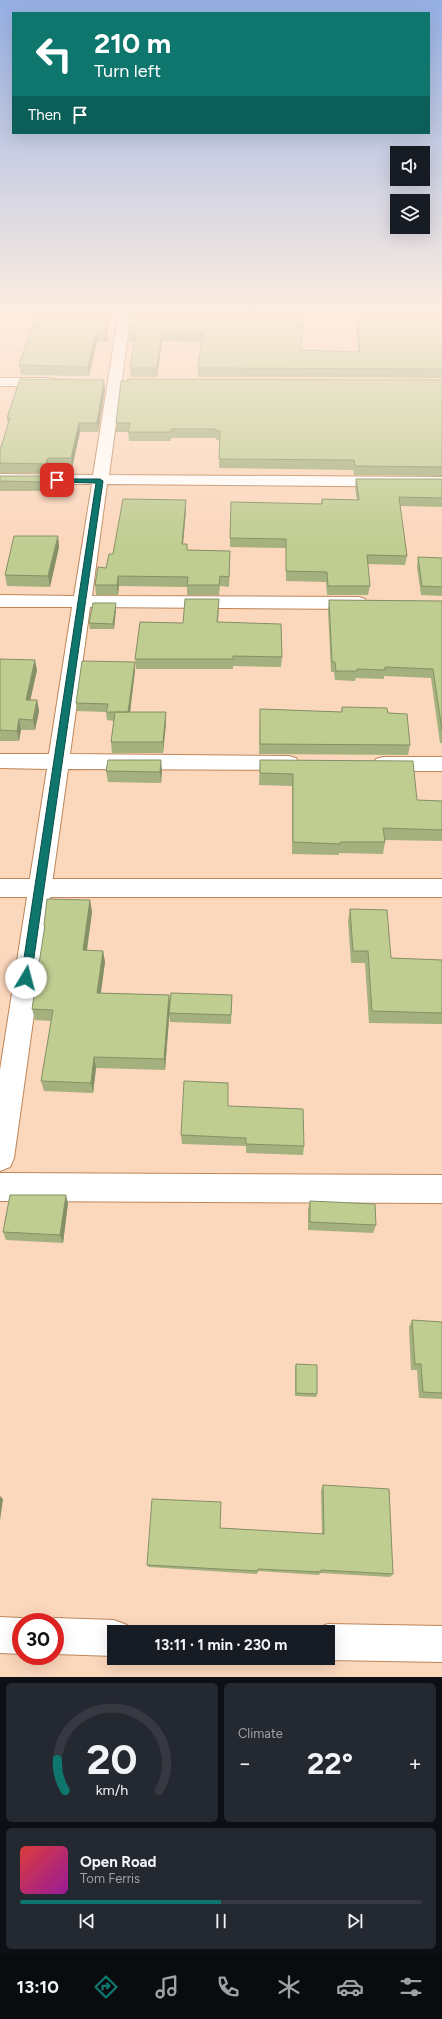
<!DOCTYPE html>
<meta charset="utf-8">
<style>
:root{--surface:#171b24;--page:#242831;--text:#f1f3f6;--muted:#9ea1a6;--line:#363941;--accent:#0f766e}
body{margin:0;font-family:Figtree,sans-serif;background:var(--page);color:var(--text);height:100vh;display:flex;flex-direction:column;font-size:15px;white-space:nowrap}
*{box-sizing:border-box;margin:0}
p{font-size:13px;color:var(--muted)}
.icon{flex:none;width:22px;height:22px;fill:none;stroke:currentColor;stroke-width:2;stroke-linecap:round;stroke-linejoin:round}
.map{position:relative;height:1677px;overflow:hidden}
.details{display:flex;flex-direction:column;gap:6px;padding:6px;background:#0d0f14;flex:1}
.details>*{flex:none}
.banner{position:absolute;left:12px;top:12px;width:418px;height:122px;border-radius:0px;box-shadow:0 4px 16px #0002;background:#0f766e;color:#fff;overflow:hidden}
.controls{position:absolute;left:390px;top:146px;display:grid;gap:8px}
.controls a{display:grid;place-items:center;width:40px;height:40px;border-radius:0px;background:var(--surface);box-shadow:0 4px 16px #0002;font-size:20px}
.speed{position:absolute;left:12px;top:1613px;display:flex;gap:8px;font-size:20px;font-weight:700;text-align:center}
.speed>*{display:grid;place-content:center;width:52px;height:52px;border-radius:50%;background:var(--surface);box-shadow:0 4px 16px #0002;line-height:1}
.speed .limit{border:6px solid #d22;background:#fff;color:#111}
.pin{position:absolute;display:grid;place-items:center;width:34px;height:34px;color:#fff;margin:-17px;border-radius:8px;box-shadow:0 2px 6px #0006}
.me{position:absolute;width:44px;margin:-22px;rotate:8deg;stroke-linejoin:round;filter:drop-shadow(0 0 3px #0008)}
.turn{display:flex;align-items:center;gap:14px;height:84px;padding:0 16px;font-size:18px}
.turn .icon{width:52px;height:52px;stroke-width:2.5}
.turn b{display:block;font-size:28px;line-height:34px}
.then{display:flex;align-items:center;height:38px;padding:0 16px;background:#0003;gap:8px;font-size:15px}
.big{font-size:30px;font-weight:700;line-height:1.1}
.details .card{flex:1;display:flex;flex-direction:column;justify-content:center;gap:6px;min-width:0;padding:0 14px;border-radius:6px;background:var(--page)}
.details .dial{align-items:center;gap:0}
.dial svg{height:104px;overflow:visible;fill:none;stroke:var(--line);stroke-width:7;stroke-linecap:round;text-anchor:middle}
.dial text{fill:var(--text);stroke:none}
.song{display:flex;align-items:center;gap:12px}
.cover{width:48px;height:48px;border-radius:6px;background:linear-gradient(135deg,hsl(0 70% 55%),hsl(300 70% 35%))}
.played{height:4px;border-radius:2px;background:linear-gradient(90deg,var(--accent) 50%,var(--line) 50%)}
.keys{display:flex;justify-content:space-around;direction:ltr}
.heat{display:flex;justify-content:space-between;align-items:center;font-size:22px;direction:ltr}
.details .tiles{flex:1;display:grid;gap:6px;grid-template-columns:1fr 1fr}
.card:last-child{grid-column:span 2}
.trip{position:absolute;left:107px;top:1625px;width:228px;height:40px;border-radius:0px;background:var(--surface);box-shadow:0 4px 16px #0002;font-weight:700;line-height:40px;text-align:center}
.menu{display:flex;height:64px;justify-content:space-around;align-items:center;background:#090b0e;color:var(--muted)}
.menu .icon{width:28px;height:28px}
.menu .current{color:var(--accent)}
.menu b{font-size:18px;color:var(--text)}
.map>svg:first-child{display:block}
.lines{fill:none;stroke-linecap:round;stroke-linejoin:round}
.street-casing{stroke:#be8659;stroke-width:2}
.secondary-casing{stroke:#be8659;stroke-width:2}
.street{fill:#fff;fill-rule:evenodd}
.secondary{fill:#fff;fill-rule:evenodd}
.wall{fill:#a4b07d}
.shaded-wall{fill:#869066}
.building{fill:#bfcd91;stroke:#869066}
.route{fill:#0f766e;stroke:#0a4d48}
</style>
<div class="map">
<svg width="442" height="1677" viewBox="0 0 442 1677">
<rect width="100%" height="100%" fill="#fbd7bc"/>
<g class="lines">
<defs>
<path id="street" d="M119,312H131L109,475L442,477V487L107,484L92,596L359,597L365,599L368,603L365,607L359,609L90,607L70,754L289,756L296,758L299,763L296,768L289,770L68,769L14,1158L10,1167L0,1171V1070L47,769L0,768V754H49L72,607H0V595L74,596L92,484H0V474L93,475Z
M0,378H49L54,379L56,382L54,385L49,386H0Z
M383,757H442V771H383L376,769L373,764L376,759Z
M0,1173L442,1175V1203L0,1201Z
M0,1617L21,1618L31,1622H21V1654L0,1653Z
M55,1618L114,1620L127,1625L130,1632H114V1656L55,1654V1622H45Z
M328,1624L442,1626V1662L328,1660L323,1658H328V1632H314L315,1629Z"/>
<path id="secondary" d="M0,879H442V897H0Z"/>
</defs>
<use href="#street" class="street-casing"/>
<use href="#secondary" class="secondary-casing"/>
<use href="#street" class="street"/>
<use href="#secondary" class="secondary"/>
</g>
<path class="wall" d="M37,312H108V342H97L89,376L21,375L19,365Z
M131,312H305L300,350L358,352L356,324L357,316H378L377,312H442V378L198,377V368L202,342L162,341L157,377H131L130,368L135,342H128V334Z
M442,380V476L354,475L353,470L219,468L220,440H216V438H171V441H129L128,432H116V423Z
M105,389L98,432H80L72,468L49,467L48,473H0V450L8,425L7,418Z
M0,476H43L45,486L43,491H0Z
M356,479H442V507L400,506L407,556L405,565L367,564L370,586L368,595H327L326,582L286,581V548L230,547V538L321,504L322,499L357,500L355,488Z
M186,510L183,544H187V550L230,561L229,587L220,586L219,595H187V587L119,586L118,595H96L95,585L106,568Z
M58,536L59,547L50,587L7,586L5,575Z
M418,557L442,558V596L421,595L417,567Z
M329,600L442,601V743H440L431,678L384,676V679L356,678L355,681L335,680L334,672H331L328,610Z
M116,609L114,629H90L89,623Z
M219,609L218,622L282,657L281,667L233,666V669H136L135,659Z
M0,659L37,670L30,700H37L39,711L35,730H21L19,741H0Z
M135,662V670L130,712L166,723L163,753H112L111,742L114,721L107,720L106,712L77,711L76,703Z
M342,707L388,713L410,745L408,755L259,754L260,709L341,712Z
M260,760L417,800L442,801V841L385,840V842L383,854L339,853V855L292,854V786L259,785Z
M106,771H162L161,783L108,782Z
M90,900L92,912L87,951H103L105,962L101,993L169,995L170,1006L165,1070L96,1068L93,1093L44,1091L41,1081L51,1021L35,1020L32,1009L45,929L44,925Z
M350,909L391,958L442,960V1024L369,1023L365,963H351L348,921Z
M232,995L231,1024L170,1022L169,1013Z
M228,1106L304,1146L303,1155L246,1153V1146L182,1144L181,1135Z
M310,1201L376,1225L373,1233L308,1230V1209Z
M68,1203L63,1243L6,1240L3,1232Z
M412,1320L442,1322V1399L419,1398L417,1370H411L409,1327Z
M296,1364L317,1394L316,1397L295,1396V1367Z
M323,1485L393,1574L390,1577L320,1573L319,1575L258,1571L257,1574L149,1567L147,1565L220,1528L322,1534L321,1490Z"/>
<path class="shaded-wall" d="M107,312H108V342L107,332Z
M96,332L97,342L89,376L88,367Z
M162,333V341L157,377V368Z
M104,380L105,389L98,432L97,423Z
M79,423L80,432L72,468L71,458Z
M48,458L49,467L48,473L46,464Z
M43,476L45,486L43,491L42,482Z
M186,500V510L182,554V544Z
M58,536L59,547L50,587L48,576Z
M118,576L119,586L118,595L117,585Z
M116,603V609L114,629L113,624Z
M35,660L37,670L28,711L26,700Z
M135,662V670L129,721L128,713Z
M37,700L39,711L35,730L33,720Z
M166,712V723L163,753V742Z
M19,719L21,730L19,741L17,731Z
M161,760L162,771L161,783L160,772Z
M90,900L92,912L85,962L83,950Z
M103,951L105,962L99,1004L97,993Z
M169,995L170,1006L165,1070L164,1059Z
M94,1057L96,1068L93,1093L91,1083Z
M66,1195L68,1203L63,1243L60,1235Z
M0,1496L3,1499L0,1521Z"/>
<path class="building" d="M37,312H107V332H96L88,367L19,365Z
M131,312H305L300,350L360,352L357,316L380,317L379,312H442V369L198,368L203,333H162L157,368H130L136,334H128Z
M20,379L104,380L97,423H79L71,458H48L46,464L0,463V450L10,418H7Z
M128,379L442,380V467L355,466L354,460L219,459L220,431H216V429H171V432H128L130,423H116L121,381H128Z
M0,476H43L42,482L0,481Z
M356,479H442V498L399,497L407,556L367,555L370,586H328L327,572L286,571V539L230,538L231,502L322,504V499L359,500Z
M123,499L186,500L182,544H187V550L230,551L229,577L220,576L219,585H187L188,577L118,576L117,585H95L98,567L106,568L109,554H113Z
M14,536H58L48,576L5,575Z
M418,557L442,558V587L422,586Z
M185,599H219L217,622L281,624L282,657L233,656V659H135L140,622L183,623Z
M329,600L442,601V730L433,669L385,667V670L357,669V671H336L335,662H332Z
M93,603H116L113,624L89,623Z
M0,659L35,660L26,700H37L33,720L19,719L17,731L0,730Z
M82,661L135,662L128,712H106L108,704L76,703Z
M342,707L387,708L388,713L407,714L410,745L260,744V709L342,712Z
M115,712H166L163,742H111Z
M108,760H161L160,772L106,771Z
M260,760L413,761L417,800L442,801V830L383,828L385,842H340V844L293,842V774L260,773Z
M47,899L90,900L83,950L103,951L97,993L169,995L164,1059L94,1057L91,1083L41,1081L53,1010L32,1009L45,925H44Z
M350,909L387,910L391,958L442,960V1013L372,1011L368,951H353Z
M171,993L232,995L231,1015L169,1013Z
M184,1081L228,1083V1106L303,1109L304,1146L246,1144V1138L181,1135Z
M10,1195H66L60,1235L3,1232Z
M310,1201L375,1204L376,1225L310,1222Z
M412,1320L442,1322V1393L423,1392L421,1364H415Z
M296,1364L317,1365V1394L296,1393Z
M323,1485L389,1489L393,1574L321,1570V1572L258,1569V1571L147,1565L152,1499L221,1502L220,1528L324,1534Z"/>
<linearGradient id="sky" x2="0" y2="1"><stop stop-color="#95afe4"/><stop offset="0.57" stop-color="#fdede1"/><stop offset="1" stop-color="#fdede1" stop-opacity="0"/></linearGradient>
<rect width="442" height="547" fill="url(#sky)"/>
<path class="route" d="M55,479H100L103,481L31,978L26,982L21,978L96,483L57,482L54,480Z"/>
</svg>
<div class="controls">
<a><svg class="icon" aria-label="sound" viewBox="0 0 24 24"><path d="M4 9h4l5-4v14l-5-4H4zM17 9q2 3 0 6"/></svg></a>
<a><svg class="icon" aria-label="layers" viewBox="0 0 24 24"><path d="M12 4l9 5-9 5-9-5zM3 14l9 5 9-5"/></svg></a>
</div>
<div class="speed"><div class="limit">30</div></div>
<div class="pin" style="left:57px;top:480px;background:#d93025"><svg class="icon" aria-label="arrive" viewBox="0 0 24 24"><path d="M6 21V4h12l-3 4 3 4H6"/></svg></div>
<svg class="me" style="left:26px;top:978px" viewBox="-20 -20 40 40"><circle r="19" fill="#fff"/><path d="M0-13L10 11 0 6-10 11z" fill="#0f766e"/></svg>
<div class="trip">13:11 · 1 min · 230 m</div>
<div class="banner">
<div class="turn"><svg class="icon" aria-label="left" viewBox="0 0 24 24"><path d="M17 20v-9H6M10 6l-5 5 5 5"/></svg><div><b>210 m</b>Turn left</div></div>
<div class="then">Then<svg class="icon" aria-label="arrive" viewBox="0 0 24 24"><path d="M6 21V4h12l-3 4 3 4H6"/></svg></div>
</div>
</div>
<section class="details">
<div class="tiles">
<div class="card dial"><svg viewBox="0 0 100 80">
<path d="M14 69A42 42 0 1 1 86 69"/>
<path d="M14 69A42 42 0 0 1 8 45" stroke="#0f766e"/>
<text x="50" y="56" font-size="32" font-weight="700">20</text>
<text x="50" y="72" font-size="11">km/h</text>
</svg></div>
<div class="card"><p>Climate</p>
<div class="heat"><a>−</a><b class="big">22°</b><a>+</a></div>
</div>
<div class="card">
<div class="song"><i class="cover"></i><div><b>Open Road</b><p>Tom Ferris</p></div></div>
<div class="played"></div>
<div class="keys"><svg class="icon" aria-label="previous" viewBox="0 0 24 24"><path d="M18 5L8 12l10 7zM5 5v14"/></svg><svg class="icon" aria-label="pause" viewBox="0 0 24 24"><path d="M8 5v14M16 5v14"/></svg><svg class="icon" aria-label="next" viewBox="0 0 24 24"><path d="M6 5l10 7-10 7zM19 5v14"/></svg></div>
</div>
</div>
</section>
<nav class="menu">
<b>13:10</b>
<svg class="icon current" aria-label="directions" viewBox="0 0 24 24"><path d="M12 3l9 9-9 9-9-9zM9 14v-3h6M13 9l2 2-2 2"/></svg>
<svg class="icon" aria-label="music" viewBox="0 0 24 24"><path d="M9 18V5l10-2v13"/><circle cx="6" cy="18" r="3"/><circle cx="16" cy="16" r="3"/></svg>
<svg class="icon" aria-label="phone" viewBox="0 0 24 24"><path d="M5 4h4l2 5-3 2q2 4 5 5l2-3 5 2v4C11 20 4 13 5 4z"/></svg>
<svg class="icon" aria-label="climate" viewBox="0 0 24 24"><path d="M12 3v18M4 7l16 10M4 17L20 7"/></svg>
<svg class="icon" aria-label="car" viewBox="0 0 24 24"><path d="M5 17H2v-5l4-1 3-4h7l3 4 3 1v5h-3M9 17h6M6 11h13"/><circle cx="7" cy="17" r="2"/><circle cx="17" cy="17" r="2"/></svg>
<svg class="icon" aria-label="filters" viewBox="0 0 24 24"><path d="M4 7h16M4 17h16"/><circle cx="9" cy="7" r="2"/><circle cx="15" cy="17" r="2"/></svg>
</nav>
